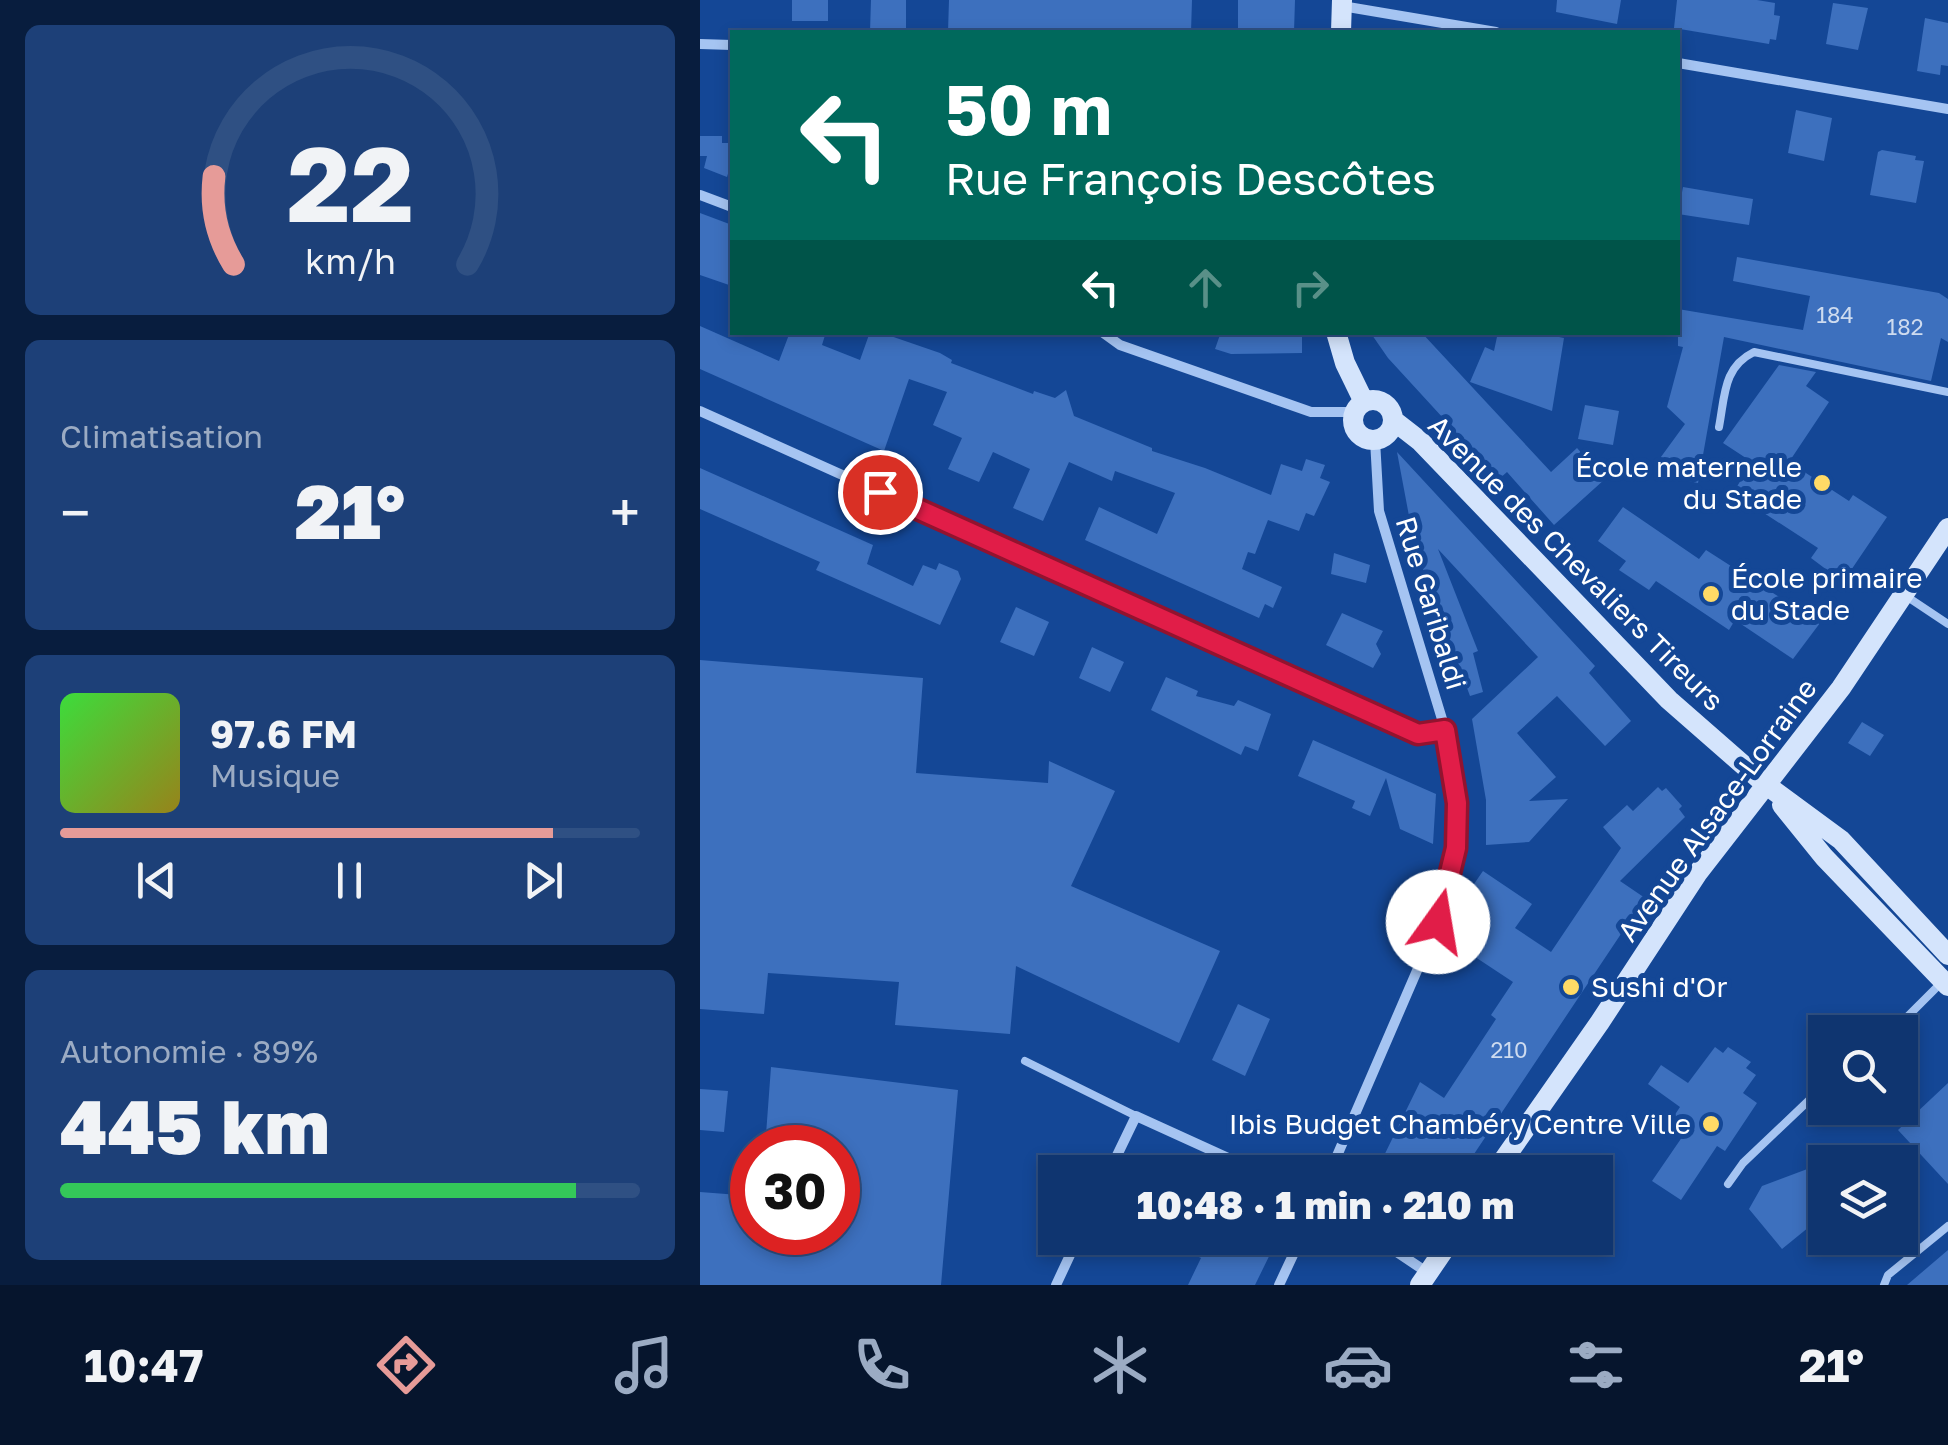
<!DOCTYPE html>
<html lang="fr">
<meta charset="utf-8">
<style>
:root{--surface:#0f3570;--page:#1d4078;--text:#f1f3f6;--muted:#9babc3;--line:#2f5083;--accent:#e69b98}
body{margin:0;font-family:"Golos Text",sans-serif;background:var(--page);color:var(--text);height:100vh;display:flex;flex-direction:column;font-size:38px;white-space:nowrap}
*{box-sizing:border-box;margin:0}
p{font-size:32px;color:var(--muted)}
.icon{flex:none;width:55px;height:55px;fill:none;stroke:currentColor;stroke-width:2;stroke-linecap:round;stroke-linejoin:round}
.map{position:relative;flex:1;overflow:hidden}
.details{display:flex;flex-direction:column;gap:25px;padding:25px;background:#081d3e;width:700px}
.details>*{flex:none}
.top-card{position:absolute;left:30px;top:30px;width:950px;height:305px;border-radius:0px;box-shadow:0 5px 15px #0003,0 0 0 2px var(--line);background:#00695c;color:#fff;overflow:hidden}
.fabs{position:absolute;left:1108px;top:1015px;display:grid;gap:20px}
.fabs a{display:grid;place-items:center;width:110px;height:110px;border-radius:0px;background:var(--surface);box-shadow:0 5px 15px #0003,0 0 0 2px var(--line);font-size:50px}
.speed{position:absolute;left:30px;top:1125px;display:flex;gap:20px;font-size:50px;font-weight:700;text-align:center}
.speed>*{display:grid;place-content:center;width:130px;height:130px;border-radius:50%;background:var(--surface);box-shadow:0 5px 15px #0003,0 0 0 2px var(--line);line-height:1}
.speed .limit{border:15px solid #d22;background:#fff;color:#111}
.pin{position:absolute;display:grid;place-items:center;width:85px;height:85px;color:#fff;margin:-42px;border:5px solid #fff;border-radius:50%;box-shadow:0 2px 10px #0007}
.me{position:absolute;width:110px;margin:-55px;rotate:13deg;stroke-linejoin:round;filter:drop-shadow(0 0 8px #0008)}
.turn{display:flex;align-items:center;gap:35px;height:210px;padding:0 50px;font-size:45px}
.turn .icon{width:130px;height:130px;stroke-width:2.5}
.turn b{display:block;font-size:70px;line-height:85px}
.lanes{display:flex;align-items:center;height:95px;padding:0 50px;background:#0003;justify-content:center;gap:50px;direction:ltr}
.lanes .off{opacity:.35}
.big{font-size:75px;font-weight:800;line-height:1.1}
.details .widget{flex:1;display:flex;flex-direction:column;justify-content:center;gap:15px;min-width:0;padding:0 35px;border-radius:15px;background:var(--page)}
.details .dial{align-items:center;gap:0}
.dial svg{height:260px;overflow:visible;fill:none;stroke:var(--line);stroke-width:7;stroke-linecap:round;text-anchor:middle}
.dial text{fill:var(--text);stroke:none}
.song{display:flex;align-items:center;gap:30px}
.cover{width:120px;height:120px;border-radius:15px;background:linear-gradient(135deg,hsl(120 70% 55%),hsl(50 70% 35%))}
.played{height:10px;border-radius:5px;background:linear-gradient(90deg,var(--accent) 85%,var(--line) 85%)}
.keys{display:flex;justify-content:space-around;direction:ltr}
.heat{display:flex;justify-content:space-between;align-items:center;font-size:55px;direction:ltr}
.charge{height:15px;border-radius:8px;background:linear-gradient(90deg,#34c759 89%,var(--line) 0)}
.trip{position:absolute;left:338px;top:1155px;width:575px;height:100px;border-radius:0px;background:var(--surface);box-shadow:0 5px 15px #0003,0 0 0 2px var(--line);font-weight:800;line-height:100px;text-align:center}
.tab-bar{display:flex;height:160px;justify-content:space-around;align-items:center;background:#06152d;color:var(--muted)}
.tab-bar .icon{width:70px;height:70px}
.tab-bar .selected{color:var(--accent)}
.tab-bar b{font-size:45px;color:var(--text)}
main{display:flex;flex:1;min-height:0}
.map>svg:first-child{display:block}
.building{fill:#3d70be}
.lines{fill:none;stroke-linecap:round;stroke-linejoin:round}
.lane{stroke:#a5c4f2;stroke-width:8}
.street{stroke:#a5c4f2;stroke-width:10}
.secondary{stroke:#d4e4fc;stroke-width:20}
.route-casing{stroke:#92132f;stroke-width:25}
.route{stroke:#e11d48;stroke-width:18}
.poi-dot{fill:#ffda66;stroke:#144796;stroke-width:4}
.labels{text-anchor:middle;stroke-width:10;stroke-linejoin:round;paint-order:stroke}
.number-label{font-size:22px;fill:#cedbef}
.poi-label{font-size:28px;fill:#fff;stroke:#144796;text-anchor:end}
.street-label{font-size:28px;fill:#fff;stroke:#144796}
</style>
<main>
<section class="details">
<div class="widget dial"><svg viewBox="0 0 100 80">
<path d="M14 69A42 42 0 1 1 86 69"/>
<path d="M14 69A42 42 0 0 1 8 42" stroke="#e69b98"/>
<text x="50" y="56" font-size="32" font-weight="700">22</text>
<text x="50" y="72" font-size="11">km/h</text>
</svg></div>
<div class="widget"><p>Climatisation</p>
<div class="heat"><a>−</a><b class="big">21°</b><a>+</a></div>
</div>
<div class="widget">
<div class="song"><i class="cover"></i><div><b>97.6 FM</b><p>Musique</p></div></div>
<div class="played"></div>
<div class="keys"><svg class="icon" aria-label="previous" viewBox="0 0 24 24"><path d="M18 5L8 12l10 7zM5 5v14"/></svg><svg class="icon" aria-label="pause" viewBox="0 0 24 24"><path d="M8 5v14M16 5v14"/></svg><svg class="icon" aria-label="next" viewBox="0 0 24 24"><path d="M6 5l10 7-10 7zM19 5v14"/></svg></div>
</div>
<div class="widget"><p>Autonomie · 89%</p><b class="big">445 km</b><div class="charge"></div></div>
</section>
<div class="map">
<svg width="1248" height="1285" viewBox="0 0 1248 1285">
<rect width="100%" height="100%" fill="#144796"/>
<path class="building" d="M92,0H128V21H92Z
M171,0H206V32H170Z
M249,0H492L491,32H248Z
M538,0H595L594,32H538Z
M857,0H921L917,24L856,12Z
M977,0H1057L1075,3L1074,15L1080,16L1076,40L1070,39L1069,44L974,28Z
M1133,3L1168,8L1158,50L1126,44Z
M1225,18L1248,23V66L1241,65L1240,75L1217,71Z
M1096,110L1132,118L1124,161L1088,153Z
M0,136H22V143H32V160L27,177L4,168L7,156H0Z
M1182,150L1216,156L1215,160L1224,161L1216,203L1170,195L1178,152Z
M983,187L1053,199L1049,225L978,214Z
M0,213L32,225V286L0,275Z
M1037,257L1239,293L1248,299V342L1241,338L1231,381L1024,337L998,483L956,474L958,461L985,424L967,407L983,347L978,346V309L1103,330L1110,296L1033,281Z
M0,326L79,361L90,332H126L122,345L160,360L170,332H179L240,353L252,360L251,363L333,394L334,391L355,398L366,390L374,416L452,448V451L505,468L571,495L581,464L602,471L606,459L625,465L620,478L630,482L614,516L606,513L599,531L568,520L555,554L548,552L542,569L582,587L573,608L565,604L559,618L385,540L399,507L457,534L475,493L415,471L412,481L369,462L343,521L313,508L330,469L293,452L279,482L248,469L262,438L233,425L247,392L209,379L184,451L0,369Z
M521,332H602V353L531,354L515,349Z
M670,332H721L851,472L877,448L905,479L854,525L807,472L799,479L688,358Z
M798,332H860L859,337L864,338L852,411L770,382L785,347L794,351Z
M1079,365L1116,372L1106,386L1129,402L1089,462L1149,501L1153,495L1187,517L1143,582L1111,558L1118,548L1033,493L1052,462L1023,443Z
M885,405L919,411L913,445L878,439Z
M697,452L895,666L889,673L931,721L905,746L857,696L817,733L856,777L829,801L868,799L829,842L786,845V800L772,719L838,657L738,549L778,651L773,653L783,692L770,696L715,548Z
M0,468L173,545L167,564L213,586L223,565L236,570L239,563L258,571L261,579L240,625L116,570L120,562L0,509Z
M923,507L999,559L1006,550L1120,623L1093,659L1035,620L1029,630L956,581L949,590L919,570L926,561L898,541Z
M634,553L670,565L666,583L631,574Z
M316,607L349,622L334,656L300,642Z
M642,613L683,631L676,644L681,654L673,668L626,645Z
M392,647L424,662L410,692L379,678Z
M0,660L223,678L216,773L348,783L349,761L415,791L371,886L520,951L479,1043L316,966L310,1034L195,1025L199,982L68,973L64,1014L0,1009Z
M466,677L498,691L496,696L534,706L538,700L571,714L558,751L545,746L541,755L451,710Z
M1162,722L1184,735L1170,756L1148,743Z
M613,740L736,794L733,844L700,829L686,778L670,816L652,808L655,801L598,776Z
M958,787L962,791L966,788L982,806L979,809L985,817L920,881L945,898L762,1172H676L720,1082L744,1098L796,1019L791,1015L813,982L754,943L767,894L783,871L832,904L815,928L851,952L921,848L903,827L927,805L933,811Z
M538,1004L570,1019L545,1076L512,1060Z
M1015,1047L1023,1053L1028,1047L1051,1062L1046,1068L1056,1075L1043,1093L1057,1103L1025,1151L1017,1146L981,1200L952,1181L989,1127L974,1116L980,1107L948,1084L961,1065L988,1083Z
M71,1067L258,1090L241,1285H0V1192L52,1196V1232H138V1148H65Z
M1248,1083V1184L1198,1130Z
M0,1089L28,1091L24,1132L0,1130Z
M1110,1168L1125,1187V1214L1082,1249L1049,1209L1062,1186Z
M459,1238H578L555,1285H488L501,1258Z
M1248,1250V1285H1207Z"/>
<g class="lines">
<path class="lane" d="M1019,427C1025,396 1023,367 1054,352L1248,392
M1206,596L1248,624
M1192,1032L1240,984
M325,1061L436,1116
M1028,1184L1043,1163L1125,1085
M1184,1285L1188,1275L1248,1226"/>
<path class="street" d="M642,6L796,32
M0,44L32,45
M978,63L1248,109
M0,195L32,207
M402,332L420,345L611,412H655
M0,411L718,734L745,729
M409,1172L436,1116L559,1172
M630,1172L738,922L756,848L757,803L745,729L679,511L675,440
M676,1238L728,1273
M356,1285L378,1238
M579,1285L601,1238"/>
<path class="secondary" d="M641,32L642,0
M636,332L645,363L664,402
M653 420a20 20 0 1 1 40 0a20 20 0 1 1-40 0Z
M693,420L720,441L969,700L1065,784L1141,840L1248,955
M1082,805L1124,857L1248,986
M795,1172L900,1022L997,874L1141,688L1248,528
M720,1285L752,1238"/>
</g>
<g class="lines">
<defs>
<path id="route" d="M180,492L718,734L745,730L757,803L756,848L738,922"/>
</defs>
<use href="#route" class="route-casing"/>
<use href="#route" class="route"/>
</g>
<g class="poi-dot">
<circle cx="1122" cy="483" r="10"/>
<circle cx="1011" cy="594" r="10"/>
<circle cx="871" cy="987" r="10"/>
<circle cx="1011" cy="1124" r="10"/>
</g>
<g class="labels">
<g class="number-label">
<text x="1135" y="323">184</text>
<text x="1205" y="335">182</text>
<text x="809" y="1058">210</text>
</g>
<g class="poi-label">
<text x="1102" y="477">École maternelle<tspan x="1102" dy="32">du Stade</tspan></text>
<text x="1031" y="588" text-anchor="start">École primaire<tspan x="1031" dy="32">du Stade</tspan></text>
<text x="891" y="997" text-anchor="start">Sushi d'Or</text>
<text x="991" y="1134">Ibis Budget Chambéry Centre Ville</text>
</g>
<g class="street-label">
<text transform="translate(876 563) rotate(45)" y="10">Avenue des Chevaliers Tireurs</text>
<text transform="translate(731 603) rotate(73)" y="10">Rue Garibaldi</text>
<text transform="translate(1017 810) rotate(-54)" y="10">Avenue Alsace-Lorraine</text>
</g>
</g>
</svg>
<div class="fabs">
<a><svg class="icon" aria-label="search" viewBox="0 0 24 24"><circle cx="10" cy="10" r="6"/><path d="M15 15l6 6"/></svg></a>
<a><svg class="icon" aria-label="layers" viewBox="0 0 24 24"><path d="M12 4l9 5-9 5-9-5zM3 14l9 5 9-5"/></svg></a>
</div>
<div class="speed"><div class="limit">30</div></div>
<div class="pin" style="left:180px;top:492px;background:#d93025"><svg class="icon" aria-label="arrive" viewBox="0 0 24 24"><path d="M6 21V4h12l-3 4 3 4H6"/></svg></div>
<svg class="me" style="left:738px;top:922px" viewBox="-20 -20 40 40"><circle r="19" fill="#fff"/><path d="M0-13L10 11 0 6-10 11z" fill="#e11d48"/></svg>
<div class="trip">10:48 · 1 min · 210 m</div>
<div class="top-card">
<div class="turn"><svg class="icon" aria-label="left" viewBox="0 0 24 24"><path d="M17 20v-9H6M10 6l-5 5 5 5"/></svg><div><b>50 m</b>Rue François Descôtes</div></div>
<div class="lanes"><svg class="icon" aria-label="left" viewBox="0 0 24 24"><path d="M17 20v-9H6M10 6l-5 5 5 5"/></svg><svg class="icon off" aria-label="ahead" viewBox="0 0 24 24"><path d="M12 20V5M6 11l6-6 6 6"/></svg><svg class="icon off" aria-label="right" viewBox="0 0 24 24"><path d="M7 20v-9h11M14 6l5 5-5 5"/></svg></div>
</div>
</div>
</main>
<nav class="tab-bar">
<b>10:47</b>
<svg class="icon selected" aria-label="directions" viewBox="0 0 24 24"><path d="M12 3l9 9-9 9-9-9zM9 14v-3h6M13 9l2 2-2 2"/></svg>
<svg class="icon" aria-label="music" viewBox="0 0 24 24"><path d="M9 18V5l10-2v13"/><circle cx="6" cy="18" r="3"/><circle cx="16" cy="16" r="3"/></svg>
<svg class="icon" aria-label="phone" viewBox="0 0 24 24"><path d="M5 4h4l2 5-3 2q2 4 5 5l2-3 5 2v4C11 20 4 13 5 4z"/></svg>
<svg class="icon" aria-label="climate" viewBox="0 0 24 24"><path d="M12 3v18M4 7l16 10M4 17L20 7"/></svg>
<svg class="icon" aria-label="car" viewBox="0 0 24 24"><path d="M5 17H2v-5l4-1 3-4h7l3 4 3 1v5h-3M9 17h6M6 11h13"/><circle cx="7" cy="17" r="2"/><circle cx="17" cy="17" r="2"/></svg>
<svg class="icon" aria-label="filters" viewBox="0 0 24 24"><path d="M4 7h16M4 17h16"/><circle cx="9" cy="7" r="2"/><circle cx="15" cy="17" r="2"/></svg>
<b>21°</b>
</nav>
